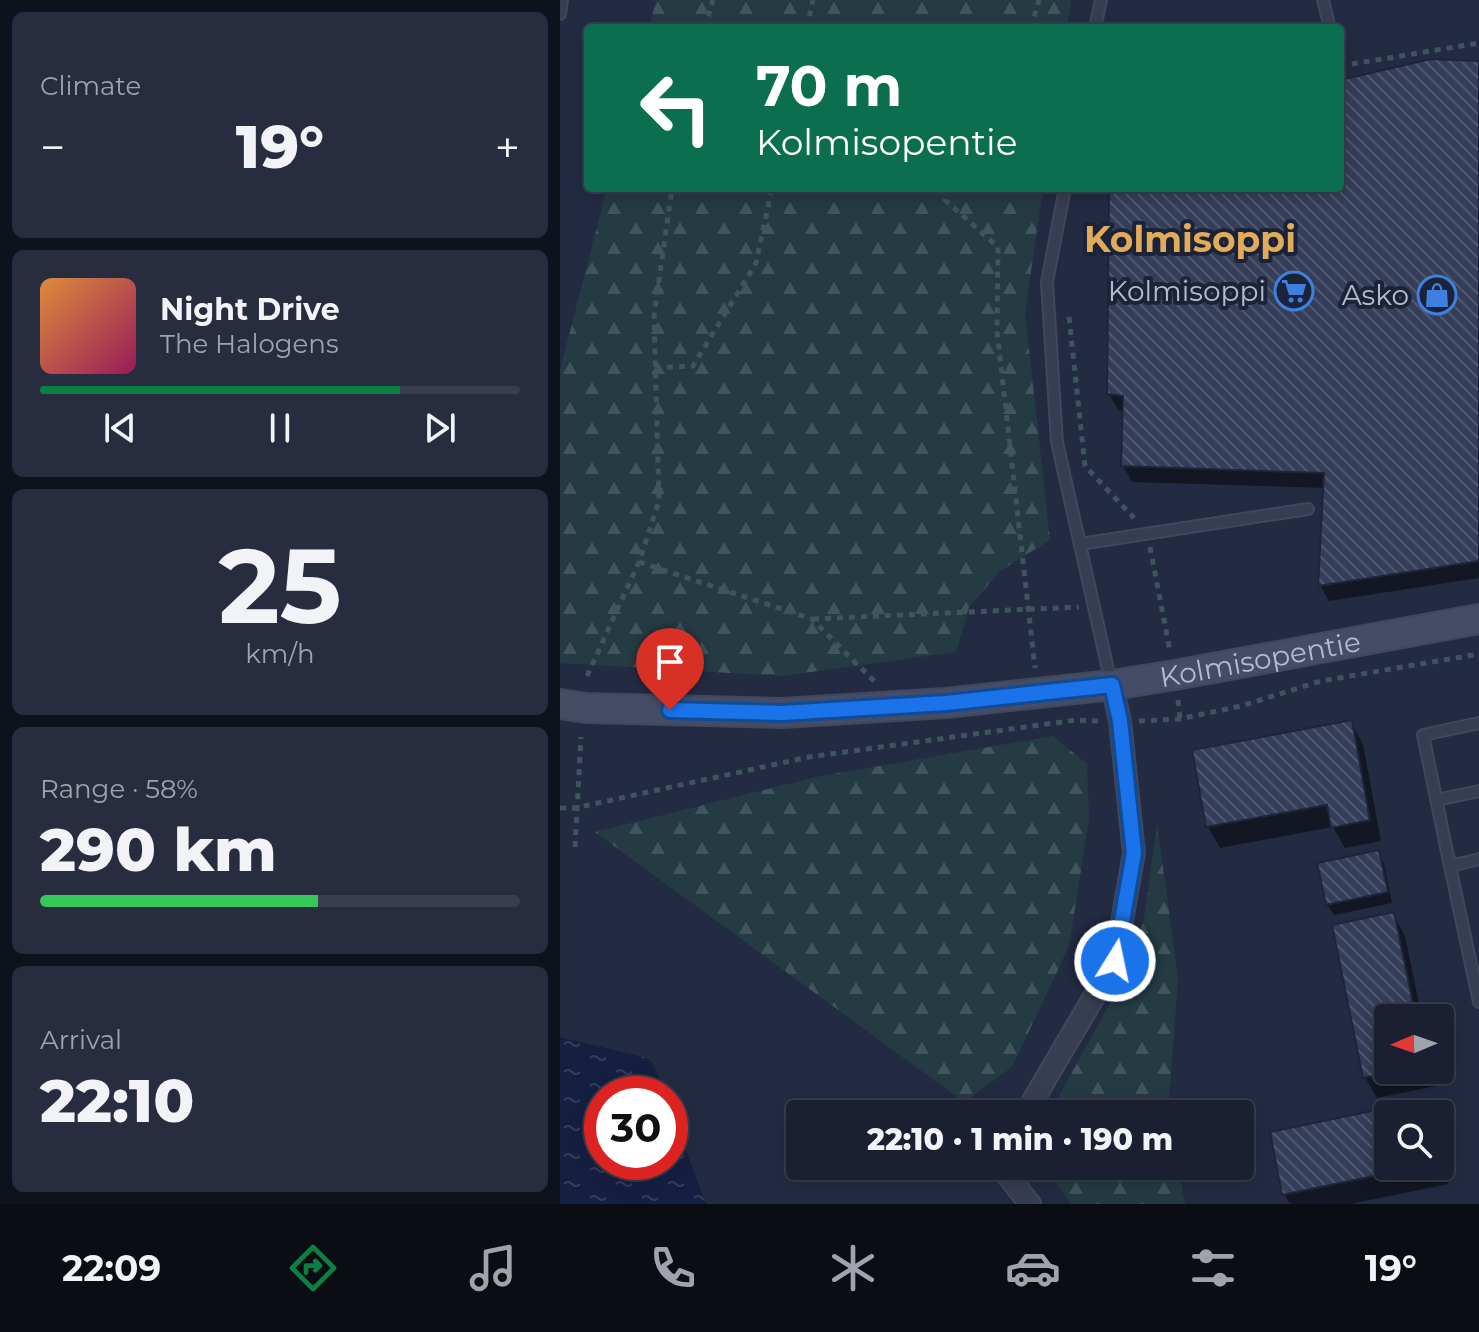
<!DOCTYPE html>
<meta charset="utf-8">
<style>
:root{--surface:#1a2032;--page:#272d3e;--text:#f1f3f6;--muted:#9fa3ac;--line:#383e4d;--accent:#0b8043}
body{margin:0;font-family:Montserrat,sans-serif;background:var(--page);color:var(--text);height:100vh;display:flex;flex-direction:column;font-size:30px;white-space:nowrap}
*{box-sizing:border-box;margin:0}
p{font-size:26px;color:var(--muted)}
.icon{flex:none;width:44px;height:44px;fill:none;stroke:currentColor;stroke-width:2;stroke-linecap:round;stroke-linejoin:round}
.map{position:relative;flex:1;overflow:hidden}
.side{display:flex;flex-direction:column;gap:12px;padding:12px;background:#0e121c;width:560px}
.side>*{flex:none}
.guide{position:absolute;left:24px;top:24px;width:760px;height:168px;border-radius:8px;box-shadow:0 4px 20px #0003,0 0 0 2px var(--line);background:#0b6e4f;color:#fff;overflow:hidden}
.needle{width:52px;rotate:268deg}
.buttons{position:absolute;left:814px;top:1004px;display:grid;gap:16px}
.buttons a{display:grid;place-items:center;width:80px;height:80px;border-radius:8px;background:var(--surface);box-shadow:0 4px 20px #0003,0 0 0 2px var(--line);font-size:40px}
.speed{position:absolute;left:24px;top:1076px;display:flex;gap:16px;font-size:40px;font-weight:700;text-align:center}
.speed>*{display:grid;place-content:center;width:104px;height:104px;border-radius:50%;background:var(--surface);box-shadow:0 4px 20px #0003,0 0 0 2px var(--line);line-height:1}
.speed .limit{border:12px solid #d22;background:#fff;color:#111}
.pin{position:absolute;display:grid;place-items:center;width:68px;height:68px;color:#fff;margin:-82px -34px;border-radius:50% 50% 50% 0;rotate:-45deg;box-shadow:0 0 8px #0007}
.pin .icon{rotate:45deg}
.me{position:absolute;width:88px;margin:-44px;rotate:10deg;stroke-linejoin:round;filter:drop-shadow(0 0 6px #0008)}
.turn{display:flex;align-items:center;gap:28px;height:168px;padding:0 40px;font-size:36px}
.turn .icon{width:104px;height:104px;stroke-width:2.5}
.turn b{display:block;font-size:56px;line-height:68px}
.big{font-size:60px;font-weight:800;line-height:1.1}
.side .widget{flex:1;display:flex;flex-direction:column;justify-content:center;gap:12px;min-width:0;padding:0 28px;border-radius:12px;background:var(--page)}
.side .dial{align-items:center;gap:0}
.dial b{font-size:104px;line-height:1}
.song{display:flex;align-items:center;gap:24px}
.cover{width:96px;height:96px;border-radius:12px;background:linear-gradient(135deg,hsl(30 70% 55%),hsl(330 70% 35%))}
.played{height:8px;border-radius:4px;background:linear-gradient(90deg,var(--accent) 75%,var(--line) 75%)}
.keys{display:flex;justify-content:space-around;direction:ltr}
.heat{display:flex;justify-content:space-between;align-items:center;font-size:44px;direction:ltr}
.charge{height:12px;border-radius:6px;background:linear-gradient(90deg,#34c759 58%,var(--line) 0)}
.trip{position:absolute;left:226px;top:1100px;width:468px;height:80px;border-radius:8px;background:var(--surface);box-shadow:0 4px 20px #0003,0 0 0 2px var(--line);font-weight:800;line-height:80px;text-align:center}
.tabs{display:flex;height:128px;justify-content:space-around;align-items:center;background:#0a0d14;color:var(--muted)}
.tabs .icon{width:56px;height:56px}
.tabs .on{color:var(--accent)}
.tabs b{font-size:36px;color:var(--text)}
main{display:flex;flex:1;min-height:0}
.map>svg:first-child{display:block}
.forest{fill:url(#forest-firs)}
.water{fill:url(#water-ripples)}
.shadow{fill:#0007}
.building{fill:url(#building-back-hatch);stroke:#1e253a;stroke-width:2}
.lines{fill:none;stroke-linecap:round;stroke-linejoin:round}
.service-casing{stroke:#41475c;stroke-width:14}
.minor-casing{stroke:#41475c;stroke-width:24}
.secondary-casing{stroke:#41475c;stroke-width:32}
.path{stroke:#3f545c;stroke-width:5;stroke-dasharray:6 6;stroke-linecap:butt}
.service{stroke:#383e52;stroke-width:10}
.minor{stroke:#383e52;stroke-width:20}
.secondary{stroke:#454c66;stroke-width:28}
.route-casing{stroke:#114b97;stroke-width:20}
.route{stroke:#1a73e8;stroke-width:14}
.labels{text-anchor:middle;stroke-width:8;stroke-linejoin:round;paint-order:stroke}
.poi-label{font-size:28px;fill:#b5bacd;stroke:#1c2338;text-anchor:end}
.street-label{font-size:28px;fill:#b5bacd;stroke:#1c2338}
.district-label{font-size:36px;font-weight:bold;fill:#e0ac5c;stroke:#1c2338}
</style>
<main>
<section class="side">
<div class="widget"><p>Climate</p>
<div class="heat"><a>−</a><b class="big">19°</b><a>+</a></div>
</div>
<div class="widget">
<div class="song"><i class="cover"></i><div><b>Night Drive</b><p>The Halogens</p></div></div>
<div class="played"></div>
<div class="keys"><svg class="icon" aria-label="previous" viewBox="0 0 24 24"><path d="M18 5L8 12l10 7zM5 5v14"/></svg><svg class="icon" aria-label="pause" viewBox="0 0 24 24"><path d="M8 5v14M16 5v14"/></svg><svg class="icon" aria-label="next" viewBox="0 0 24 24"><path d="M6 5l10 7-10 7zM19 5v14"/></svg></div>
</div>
<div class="widget dial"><b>25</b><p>km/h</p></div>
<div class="widget"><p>Range · 58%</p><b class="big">290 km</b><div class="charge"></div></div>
<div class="widget"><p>Arrival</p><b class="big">22:10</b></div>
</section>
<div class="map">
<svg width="919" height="1204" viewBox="0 0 919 1204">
<defs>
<pattern id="forest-firs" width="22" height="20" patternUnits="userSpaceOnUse" patternTransform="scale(2)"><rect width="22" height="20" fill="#253b44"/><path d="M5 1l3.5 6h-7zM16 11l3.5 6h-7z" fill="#42555e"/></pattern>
<pattern id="water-ripples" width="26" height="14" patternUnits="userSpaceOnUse" patternTransform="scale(2)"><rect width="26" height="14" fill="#151f42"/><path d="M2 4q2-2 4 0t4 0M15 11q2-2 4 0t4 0" fill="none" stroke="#353d5c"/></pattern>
<pattern id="building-back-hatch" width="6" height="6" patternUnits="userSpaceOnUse" patternTransform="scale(2)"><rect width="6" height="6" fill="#353e59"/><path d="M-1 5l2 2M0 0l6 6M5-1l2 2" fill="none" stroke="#505870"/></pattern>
</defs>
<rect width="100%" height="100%" fill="#232b43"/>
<path class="forest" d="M96,0H511L507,28H89Z
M47,188H483L465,313L490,540L440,571L409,607L396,652L222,676L0,663V370Z
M493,736L527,764L529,819L509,946L452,1067L404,1102L35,832L261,776Z
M597,823L618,979L608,1114H489L553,998L584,920Z
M484,1166H618L625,1204H511Z"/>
<path class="water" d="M0,1037L91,1059L105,1094H42V1162H110V1108L146,1204H0Z"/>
<path class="shadow" d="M919,61V578L769,601L760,585L765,488L572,482L563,466L565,411L558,410L549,394L551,188H780V82Z
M791,723L803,744L821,841L785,848L773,827L660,848L648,827L634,751Z
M818,853L824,863L832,903L774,915L767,904Z
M833,914L845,936L862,1018H828V1070H873L876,1086L817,1098L805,1077Z
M864,1103L870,1114H828V1166H880V1144L888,1184L790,1204H730L724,1194L712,1134Z"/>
<path class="building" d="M871,59L919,61V561L758,586L764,473L561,466L563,396L547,394L549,188H780V80Z
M792,720L810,820L771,828L767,805L646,827L632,750Z
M819,850L828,892L766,905L757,863Z
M834,912L856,1018H828V1070H842L803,1078L772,925Z
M865,1100L868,1114H828V1166H862L722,1195L710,1132Z"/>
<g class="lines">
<defs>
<path id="service" d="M763,0L770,28
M0,14L2,0
M535,28L541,0
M505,188L487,282L497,442L551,683
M520,544L748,509
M919,723L863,735L890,866L919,859
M876,800L919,791
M890,866L919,1002"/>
<path id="minor" d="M465,1114L555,961L574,853L560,721L552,685
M440,1166L470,1204"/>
<g id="secondary">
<path id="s1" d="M0,704L26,708L222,713L386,703L552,685L615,675L919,619"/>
</g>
</defs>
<use href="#service" class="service-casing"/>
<use href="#minor" class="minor-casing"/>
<use href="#secondary" class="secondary-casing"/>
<path class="path" d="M145,28L153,0
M247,28L253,0
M471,28L479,0
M780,66L919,43
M389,188L385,200L438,247L437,331L475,668
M509,317L525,466L574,518
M95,368L133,366L196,263L212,188
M590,547L610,651
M79,562L252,619L315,682
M253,619L519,607
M27,676L79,562L99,501L94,316L112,188
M618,700L620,719
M579,721L620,719L681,706L761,681L919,654
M0,808H15L249,757L516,720L538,721
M15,847L21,737"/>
<use href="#service" class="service"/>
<use href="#minor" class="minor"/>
<use href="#secondary" class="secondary"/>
</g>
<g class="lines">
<defs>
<path id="route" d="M110,710L222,713L386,703L552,685L560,721L574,853L555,961"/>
</defs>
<use href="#route" class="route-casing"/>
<use href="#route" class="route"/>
</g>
<defs>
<symbol id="supermarket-ring" viewBox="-11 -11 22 22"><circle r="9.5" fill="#1c2338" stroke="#3f7fe0" stroke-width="1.5"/><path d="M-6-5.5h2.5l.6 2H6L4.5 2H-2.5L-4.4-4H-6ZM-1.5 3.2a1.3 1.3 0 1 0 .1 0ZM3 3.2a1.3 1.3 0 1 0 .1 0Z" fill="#3f7fe0"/></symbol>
<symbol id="shop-ring" viewBox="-11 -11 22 22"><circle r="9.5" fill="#1c2338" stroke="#3f7fe0" stroke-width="1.5"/><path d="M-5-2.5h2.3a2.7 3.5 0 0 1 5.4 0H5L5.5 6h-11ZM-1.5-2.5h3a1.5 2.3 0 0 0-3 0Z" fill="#3f7fe0"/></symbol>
</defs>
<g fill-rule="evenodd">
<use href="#supermarket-ring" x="712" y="269" width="44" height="44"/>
<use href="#shop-ring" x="855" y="273" width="44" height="44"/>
</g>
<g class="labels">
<g class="poi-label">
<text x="706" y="301">Kolmisoppi</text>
<text x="849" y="305">Asko</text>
</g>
<g class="street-label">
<text dy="10" stroke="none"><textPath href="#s1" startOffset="704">Kolmisopentie</textPath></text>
</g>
<g class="district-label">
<text x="630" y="252">Kolmisoppi</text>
</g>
</g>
</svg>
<div class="buttons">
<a><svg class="needle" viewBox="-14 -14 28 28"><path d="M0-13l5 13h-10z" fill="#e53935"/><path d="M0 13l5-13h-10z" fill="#9fa3ac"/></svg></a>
<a><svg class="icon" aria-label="search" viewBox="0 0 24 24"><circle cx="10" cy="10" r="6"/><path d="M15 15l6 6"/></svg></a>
</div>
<div class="speed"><div class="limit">30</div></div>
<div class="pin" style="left:110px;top:710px;background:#d93025"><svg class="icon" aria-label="arrive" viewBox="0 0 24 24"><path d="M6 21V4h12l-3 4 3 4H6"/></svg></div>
<svg class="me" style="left:555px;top:961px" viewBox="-20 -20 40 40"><circle r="17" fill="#1a73e8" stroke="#fff" stroke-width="3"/><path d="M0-11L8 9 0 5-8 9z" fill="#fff"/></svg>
<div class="trip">22:10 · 1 min · 190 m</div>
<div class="guide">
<div class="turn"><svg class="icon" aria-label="left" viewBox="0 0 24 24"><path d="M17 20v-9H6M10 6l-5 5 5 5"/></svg><div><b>70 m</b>Kolmisopentie</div></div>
</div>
</div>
</main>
<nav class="tabs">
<b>22:09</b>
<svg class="icon on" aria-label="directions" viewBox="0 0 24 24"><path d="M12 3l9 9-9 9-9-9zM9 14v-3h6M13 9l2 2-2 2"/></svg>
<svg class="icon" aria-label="music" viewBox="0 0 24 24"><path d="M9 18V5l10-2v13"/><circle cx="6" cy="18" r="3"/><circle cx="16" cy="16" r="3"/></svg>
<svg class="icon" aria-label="phone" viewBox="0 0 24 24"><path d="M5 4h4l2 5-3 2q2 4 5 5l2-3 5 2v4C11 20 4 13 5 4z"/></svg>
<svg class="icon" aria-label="climate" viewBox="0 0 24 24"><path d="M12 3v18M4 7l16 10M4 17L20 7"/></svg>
<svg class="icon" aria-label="car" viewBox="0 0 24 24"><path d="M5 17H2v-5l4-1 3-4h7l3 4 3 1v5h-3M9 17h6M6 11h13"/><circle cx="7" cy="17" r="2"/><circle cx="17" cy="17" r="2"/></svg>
<svg class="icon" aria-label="filters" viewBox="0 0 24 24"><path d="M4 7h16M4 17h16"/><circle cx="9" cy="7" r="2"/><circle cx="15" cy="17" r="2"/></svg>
<b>19°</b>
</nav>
